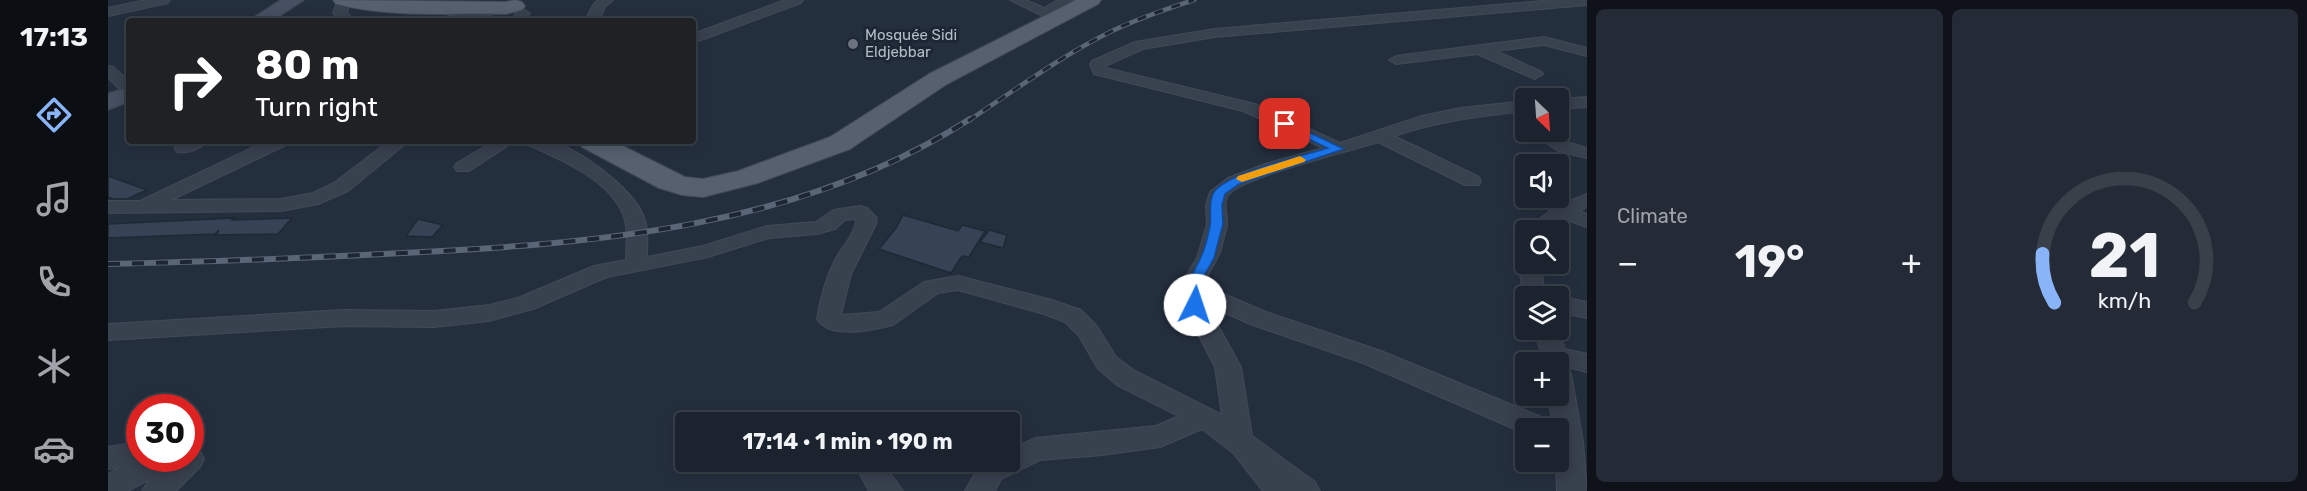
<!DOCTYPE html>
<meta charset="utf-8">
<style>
:root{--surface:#1b232e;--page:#242b36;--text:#f1f3f6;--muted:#a0a4aa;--line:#39404a;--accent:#8ab4f8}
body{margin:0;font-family:Rubik,sans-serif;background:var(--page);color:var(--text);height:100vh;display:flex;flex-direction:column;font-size:22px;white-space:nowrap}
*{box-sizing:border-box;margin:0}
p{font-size:20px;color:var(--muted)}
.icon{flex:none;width:33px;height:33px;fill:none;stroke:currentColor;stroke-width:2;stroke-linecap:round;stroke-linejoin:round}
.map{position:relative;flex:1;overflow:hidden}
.sheet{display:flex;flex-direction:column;gap:9px;padding:9px;background:#0f1319;width:720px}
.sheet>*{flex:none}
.guide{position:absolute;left:18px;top:18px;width:570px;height:126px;border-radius:6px;box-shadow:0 3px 15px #0003,0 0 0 2px var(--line);background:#202124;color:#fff;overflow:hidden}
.needle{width:39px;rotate:155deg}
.buttons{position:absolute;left:1407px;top:88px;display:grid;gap:12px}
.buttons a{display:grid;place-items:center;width:54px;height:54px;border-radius:6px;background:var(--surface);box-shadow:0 3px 15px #0003,0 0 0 2px var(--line);font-size:30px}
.speed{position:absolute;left:18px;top:394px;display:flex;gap:12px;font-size:30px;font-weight:700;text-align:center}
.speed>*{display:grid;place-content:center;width:78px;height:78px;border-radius:50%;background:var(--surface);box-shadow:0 3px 15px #0003,0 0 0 2px var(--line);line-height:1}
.speed .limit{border:9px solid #d22;background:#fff;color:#111}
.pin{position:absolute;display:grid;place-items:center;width:51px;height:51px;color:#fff;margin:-26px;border-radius:12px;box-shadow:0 3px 9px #0006}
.me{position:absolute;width:66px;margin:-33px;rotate:4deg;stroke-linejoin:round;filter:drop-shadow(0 0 4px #0008)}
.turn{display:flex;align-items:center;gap:21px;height:126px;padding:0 30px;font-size:27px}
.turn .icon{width:78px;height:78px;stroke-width:2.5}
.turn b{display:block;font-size:42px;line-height:51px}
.big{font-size:45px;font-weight:700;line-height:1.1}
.sheet .widget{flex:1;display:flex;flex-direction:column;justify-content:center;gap:9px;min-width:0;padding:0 21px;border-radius:9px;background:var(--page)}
.sheet .dial{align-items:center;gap:0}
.dial svg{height:156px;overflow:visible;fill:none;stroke:var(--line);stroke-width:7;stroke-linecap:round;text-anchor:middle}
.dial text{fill:var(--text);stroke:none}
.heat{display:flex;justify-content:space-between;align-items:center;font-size:33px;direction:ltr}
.sheet .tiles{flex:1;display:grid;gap:9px;grid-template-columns:repeat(2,1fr)}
.trip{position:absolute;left:567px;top:412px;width:345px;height:60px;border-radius:6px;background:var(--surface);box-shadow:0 3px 15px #0003,0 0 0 2px var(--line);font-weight:700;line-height:60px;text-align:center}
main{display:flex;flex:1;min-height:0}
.dock{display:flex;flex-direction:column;width:108px;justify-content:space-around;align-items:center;background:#0b0e12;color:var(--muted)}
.dock .icon{width:42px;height:42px}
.dock .selected{color:var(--accent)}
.dock b{font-size:27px;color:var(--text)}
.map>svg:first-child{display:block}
.building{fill:#364354;stroke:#1f2835;stroke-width:1.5}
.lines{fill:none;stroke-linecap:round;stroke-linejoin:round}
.minor-casing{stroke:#414a57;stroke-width:2}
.secondary-casing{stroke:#414a57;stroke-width:3}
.primary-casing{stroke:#414a57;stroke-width:2}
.minor{fill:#38414e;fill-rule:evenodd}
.secondary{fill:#465061;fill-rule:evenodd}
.primary{fill:#56606e;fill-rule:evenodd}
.rail-far1-casing{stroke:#5a6575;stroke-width:4.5}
.rail-casing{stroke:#5a6575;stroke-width:6}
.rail-far1{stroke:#1d2633;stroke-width:3;stroke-dasharray:9;stroke-linecap:butt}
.rail{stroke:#1d2633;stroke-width:4;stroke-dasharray:12;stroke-linecap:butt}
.route{fill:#1a73e8;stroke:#114b97;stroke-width:1.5}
.slow{fill:#f59e0b}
.worship-dot{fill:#6b7280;stroke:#1d2633;stroke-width:2}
.labels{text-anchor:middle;stroke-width:6;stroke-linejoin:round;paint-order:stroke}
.far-poi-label{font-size:15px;fill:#b4bcc9;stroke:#1d2633;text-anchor:start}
</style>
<main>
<nav class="dock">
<b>17:13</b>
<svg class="icon selected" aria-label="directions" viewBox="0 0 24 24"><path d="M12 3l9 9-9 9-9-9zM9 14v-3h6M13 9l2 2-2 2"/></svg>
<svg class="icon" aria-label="music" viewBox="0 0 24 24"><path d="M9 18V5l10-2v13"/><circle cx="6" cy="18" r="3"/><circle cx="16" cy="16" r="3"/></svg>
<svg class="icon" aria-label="phone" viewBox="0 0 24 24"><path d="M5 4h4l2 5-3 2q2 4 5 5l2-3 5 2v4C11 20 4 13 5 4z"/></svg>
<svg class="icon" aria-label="climate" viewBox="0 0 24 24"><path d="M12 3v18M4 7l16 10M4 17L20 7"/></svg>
<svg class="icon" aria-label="car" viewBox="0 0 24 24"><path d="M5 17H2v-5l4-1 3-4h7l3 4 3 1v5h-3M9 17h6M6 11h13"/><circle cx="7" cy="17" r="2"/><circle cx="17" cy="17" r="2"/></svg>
</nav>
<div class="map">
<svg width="1479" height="491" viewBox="0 0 1479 491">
<rect width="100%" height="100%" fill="#242f3e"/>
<path class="building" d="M0,176L39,190L19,199H5L0,197Z
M795,215L850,231L854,225L877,231L861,257L854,256L843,273L771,249L788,228Z
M127,218L124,220L184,218L170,234L108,235L111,230L107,234L0,238V224Z
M310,219L335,225L324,237L298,236Z
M881,230L899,235L895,248L872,242Z"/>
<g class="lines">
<defs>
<path id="minor" d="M38,0H62L60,3L0,16V8Z
M230,0H242L239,12L246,21H233L225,13Z
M490,0H505L497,7L491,21H477L485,5Z
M677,0H695L693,3L585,43V34Z
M902,0H918L936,8L950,0H965L937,17Z
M1446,0H1479V5L1107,37L1035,49L997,66L998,68L1147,104L1232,143L1314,116L1352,108L1418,101V111C1372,116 1330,121 1286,136L1371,177L1373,181L1371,185H1357L1270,142C1243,151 1136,177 1121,194C1114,203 1120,216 1119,226C1117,233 1115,241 1113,249C1110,261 1097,274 1097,286L1158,312L1273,351L1443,421L1445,425L1440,396H1450V363H1436L1426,330H1450L1457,349L1479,354V372L1459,367L1463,374L1475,442L1479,491H1449L1448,462H1450V429H1418V434L1255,363L1142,324L1098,304L1133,367L1144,436L1207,482L1212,491H1155L1125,453L1094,429L1052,447L994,455L932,460L893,479L887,491H857L873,463L902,462V449L928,438L1048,426L1071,416L1009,385L990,369L971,336L957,322L936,314L850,290L830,293L785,325C765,330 722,340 709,319C712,299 718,278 727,260C734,247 748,233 748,219L737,220L727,229L709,234L661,238L600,257L499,277L425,309L381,321L326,327L236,326L0,340V324L236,310L326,311L381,305L410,298L486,266L518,260C518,246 521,228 515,214C500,179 452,159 420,145L417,141C425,141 434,140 441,141C470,148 523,187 535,215C541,228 539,243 539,257L595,246L659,226L708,222L724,211L731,209L752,206L759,208L769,218L768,224L743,274L733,315L771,312L816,282L850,276L944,300L973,310L988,325L1008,357L1027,371L1114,415L1107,367L1075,305V281L1089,258L1099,224L1098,205L1102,192L1120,178L1157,164L1215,148L1135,111L986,74L982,64L984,61L1027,42L1107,29Z
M394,4L399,5L400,8L399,11L355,21H331L333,18Z
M415,9L422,13L417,21H403L410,10Z
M1436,37L1479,48V56L1436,45L1388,51L1432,71L1435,74L1427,79L1369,54L1288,64L1281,60L1288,56Z
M0,66L5,67L21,81V94L15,92L0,78Z
M1479,97V107L1450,109V99Z
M1423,132H1444L1462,143L1479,148V158L1450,151Z
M76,141H99C93,149 79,154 69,152L66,148Z
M158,141H181L178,145L63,200L173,199L205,193L226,183L281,141H301L240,191L210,204L173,211L0,213V201H32Z
M386,141H407L361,171H349L346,167L349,163Z
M1479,194V207L1471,211L1479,214V227L1456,219L1439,231H1418V234L1416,231L1447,207Z
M1418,258V264H1433L1437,297H1418V302L1415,297L1411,264Z
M1450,296L1479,302V318L1450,312V297H1448Z
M32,442V459H82V448L92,451L96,459L92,467L68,491H34L42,479L20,491H0V474L12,468L0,469V447Z
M748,462H774L795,491H761L747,465Z"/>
<path id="secondary" d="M174,0H195L163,21H141Z
M21,88V101L0,109V94Z"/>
<path id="primary" d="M225,0L398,2L407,0L414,2L417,6L414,10L398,14C342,13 282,18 228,4Z
M968,0H993L990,4L839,84L742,149L650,183L595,197L574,195L551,188L474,147L470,141H505L577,177L595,179L630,171L722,137L821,74Z"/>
</defs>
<use href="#minor" class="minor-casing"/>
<use href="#secondary" class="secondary-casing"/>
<use href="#primary" class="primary-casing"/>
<use href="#minor" class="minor"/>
<use href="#secondary" class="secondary"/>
<use href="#primary" class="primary"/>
<defs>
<path id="rail-far1" d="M860,121C907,90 953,56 1004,31C1031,18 1058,9 1086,0"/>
<path id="rail" d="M0,264C98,262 196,258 295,253C488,244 694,227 862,119"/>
</defs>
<use href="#rail-far1" class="rail-far1-casing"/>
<use href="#rail" class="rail-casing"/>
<use href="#rail-far1" class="rail-far1"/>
<use href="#rail" class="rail"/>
</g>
<path class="route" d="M1177,121L1236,149L1131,184L1117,194L1114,205L1115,224L1106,258L1093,281L1095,305L1092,309H1082C1070,288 1086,275 1093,257C1097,248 1100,236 1102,226C1104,215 1100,205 1105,194C1113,174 1198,155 1220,148L1173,126L1171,124Z"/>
<path class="slow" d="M1192,156L1198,160L1196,162L1134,182L1128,179L1130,176Z"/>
<circle class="worship-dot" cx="745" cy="44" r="6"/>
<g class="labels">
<g class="far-poi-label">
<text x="757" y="40">Mosquée Sidi<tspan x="757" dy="17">Eldjebbar</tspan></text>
</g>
</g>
</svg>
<div class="buttons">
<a><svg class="needle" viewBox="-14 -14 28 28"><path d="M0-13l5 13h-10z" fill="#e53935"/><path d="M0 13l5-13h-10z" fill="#a0a4aa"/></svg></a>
<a><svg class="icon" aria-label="sound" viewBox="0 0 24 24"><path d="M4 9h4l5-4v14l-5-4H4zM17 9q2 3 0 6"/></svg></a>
<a><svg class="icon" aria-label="search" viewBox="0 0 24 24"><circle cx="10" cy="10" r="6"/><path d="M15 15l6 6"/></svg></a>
<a><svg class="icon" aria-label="layers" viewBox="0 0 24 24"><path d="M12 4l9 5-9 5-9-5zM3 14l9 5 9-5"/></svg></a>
<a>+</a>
<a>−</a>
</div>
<div class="speed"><div class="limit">30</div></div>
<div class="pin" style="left:1177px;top:124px;background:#d93025"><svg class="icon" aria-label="arrive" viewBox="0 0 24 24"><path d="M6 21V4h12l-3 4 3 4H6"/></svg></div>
<svg class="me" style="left:1087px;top:305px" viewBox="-20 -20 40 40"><circle r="19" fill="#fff"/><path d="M0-13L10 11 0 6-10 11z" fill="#1a73e8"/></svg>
<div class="trip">17:14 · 1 min · 190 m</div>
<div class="guide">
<div class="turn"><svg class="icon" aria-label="right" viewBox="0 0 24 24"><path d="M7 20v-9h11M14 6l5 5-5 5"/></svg><div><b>80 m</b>Turn right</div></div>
</div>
</div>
<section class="sheet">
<div class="tiles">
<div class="widget"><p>Climate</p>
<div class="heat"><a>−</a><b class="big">19°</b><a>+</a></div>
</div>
<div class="widget dial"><svg viewBox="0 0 100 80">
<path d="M14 69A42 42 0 1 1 86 69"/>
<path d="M14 69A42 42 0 0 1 8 44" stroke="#8ab4f8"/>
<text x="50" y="56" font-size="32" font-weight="700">21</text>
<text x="50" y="72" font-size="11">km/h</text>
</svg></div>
</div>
</section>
</main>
